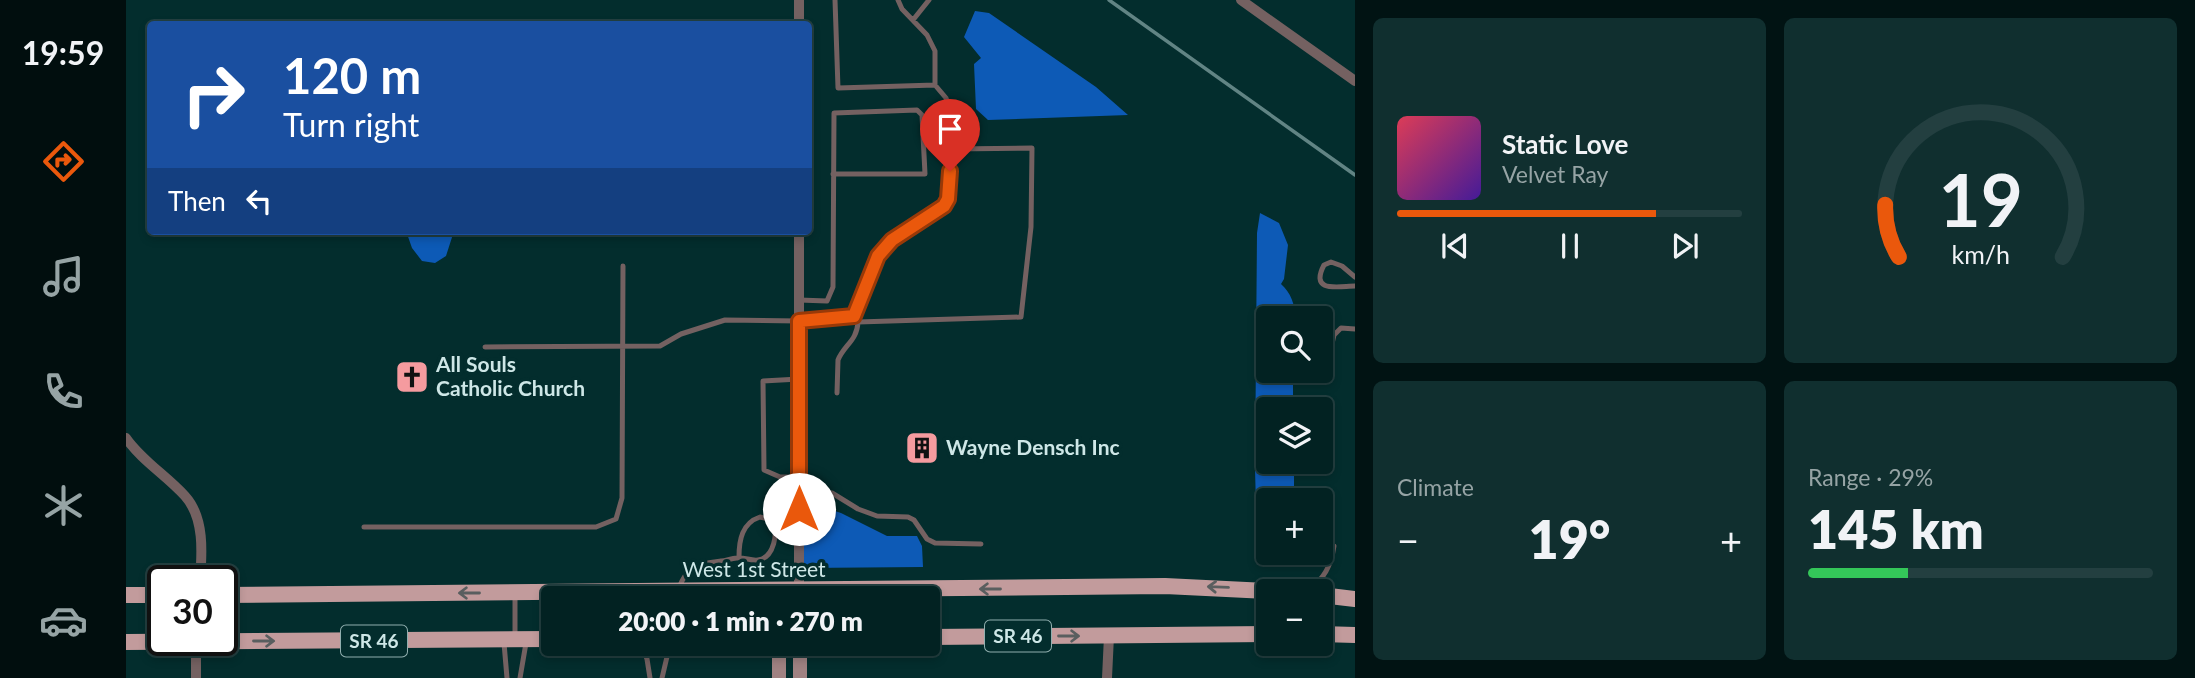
<!DOCTYPE html>
<meta charset="utf-8">
<style>
:root{--surface:#022222;--page:#102f2f;--text:#f1f3f6;--muted:#96a4a5;--line:#233f40;--accent:#ea580c}
body{margin:0;font-family:Lato,sans-serif;background:var(--page);color:var(--text);height:100vh;display:flex;flex-direction:column;font-size:26px;white-space:nowrap}
*{box-sizing:border-box;margin:0}
p{font-size:23px;color:var(--muted)}
.icon{flex:none;width:38px;height:38px;fill:none;stroke:currentColor;stroke-width:2;stroke-linecap:round;stroke-linejoin:round}
.map{position:relative;flex:1;overflow:hidden}
.side{display:flex;flex-direction:column;gap:18px;padding:18px;background:#011313;width:840px}
.side>*{flex:none}
.hud{position:absolute;left:21px;top:21px;width:665px;height:214px;border-radius:7px;box-shadow:0 4px 10px #0003,0 0 0 2px var(--line);background:#1a4fa0;color:#fff;overflow:hidden}
.controls{position:absolute;left:1130px;top:306px;display:grid;gap:14px}
.controls a{display:grid;place-items:center;width:77px;height:77px;border-radius:7px;background:var(--surface);box-shadow:0 4px 10px #0003,0 0 0 2px var(--line);font-size:35px}
.speed{position:absolute;left:21px;top:565px;display:flex;gap:14px;font-size:35px;font-weight:700;text-align:center}
.speed>*{display:grid;place-content:center;width:91px;height:91px;border-radius:50%;background:var(--surface);box-shadow:0 4px 10px #0003,0 0 0 2px var(--line);line-height:1}
.speed .limit{border:4px solid #111;border-radius:10px;background:#fff;color:#111}
.pin{position:absolute;display:grid;place-items:center;width:60px;height:60px;color:#fff;margin:-72px -30px;border-radius:50% 50% 50% 0;rotate:-45deg;box-shadow:0 0 7px #0007}
.pin .icon{rotate:45deg}
.me{position:absolute;width:77px;margin:-38px;rotate:0deg;stroke-linejoin:round;filter:drop-shadow(0 0 5px #0008)}
.turn{display:flex;align-items:center;gap:24px;height:147px;padding:0 21px;font-size:32px}
.turn .icon{width:91px;height:91px;stroke-width:2.5}
.turn b{display:block;font-size:49px;line-height:60px}
.then{display:flex;align-items:center;height:66px;padding:0 21px;background:#0003;gap:14px;font-size:26px}
.big{font-size:52px;font-weight:800;line-height:1.1}
.side .widget{flex:1;display:flex;flex-direction:column;justify-content:center;gap:10px;min-width:0;padding:0 24px;border-radius:10px;background:var(--page)}
.side .dial{align-items:center;gap:0}
.dial svg{height:182px;overflow:visible;fill:none;stroke:var(--line);stroke-width:7;stroke-linecap:round;text-anchor:middle}
.dial text{fill:var(--text);stroke:none}
.song{display:flex;align-items:center;gap:21px}
.cover{width:84px;height:84px;border-radius:10px;background:linear-gradient(135deg,hsl(350 70% 55%),hsl(260 70% 35%))}
.played{height:7px;border-radius:4px;background:linear-gradient(90deg,var(--accent) 75%,var(--line) 75%)}
.keys{display:flex;justify-content:space-around;direction:ltr}
.heat{display:flex;justify-content:space-between;align-items:center;font-size:38px;direction:ltr}
.charge{height:10px;border-radius:5px;background:linear-gradient(90deg,#34c759 29%,var(--line) 0)}
.side .tiles{flex:1;display:grid;gap:18px;grid-template-columns:repeat(2,1fr)}
.trip{position:absolute;left:415px;top:586px;width:399px;height:70px;border-radius:7px;background:var(--surface);box-shadow:0 4px 10px #0003,0 0 0 2px var(--line);font-weight:800;line-height:70px;text-align:center}
main{display:flex;flex:1;min-height:0}
.dock{display:flex;flex-direction:column;width:126px;justify-content:space-around;align-items:center;background:#010e0e;color:var(--muted)}
.dock .icon{width:49px;height:49px}
.dock .current{color:var(--accent)}
.dock b{font-size:32px;color:var(--text)}
.map>svg:first-child{display:block}
.green{fill:#6b2e7f}
.water{fill:#0d5ab6}
.lines{fill:none;stroke-linecap:round;stroke-linejoin:round}
.lane{stroke:#746161;stroke-width:5}
.street{stroke:#746161;stroke-width:10}
.secondary{stroke:#a08282;stroke-width:14}
.primary{stroke:#c29b9c;stroke-width:16}
.rail{stroke:#618484;stroke-width:3.5}
.oneway{stroke:#595e5f}
.route-casing{stroke:#983908;stroke-width:18}
.route{stroke:#ea580c;stroke-width:12}
.labels{text-anchor:middle;stroke-width:7;stroke-linejoin:round;paint-order:stroke}
.shield{fill:#032d2d;stroke:#91afaf;stroke-width:2}
.shield-label{font-size:19px;font-weight:bold;fill:#cee7e7}
.poi-label{font-size:21px;font-weight:bold;fill:#cee7e7;stroke:#032d2d;text-anchor:start}
.street-label{font-size:21px;fill:#cee7e7;stroke:#032d2d}
</style>
<main>
<nav class="dock">
<b>19:59</b>
<svg class="icon current" aria-label="directions" viewBox="0 0 24 24"><path d="M12 3l9 9-9 9-9-9zM9 14v-3h6M13 9l2 2-2 2"/></svg>
<svg class="icon" aria-label="music" viewBox="0 0 24 24"><path d="M9 18V5l10-2v13"/><circle cx="6" cy="18" r="3"/><circle cx="16" cy="16" r="3"/></svg>
<svg class="icon" aria-label="phone" viewBox="0 0 24 24"><path d="M5 4h4l2 5-3 2q2 4 5 5l2-3 5 2v4C11 20 4 13 5 4z"/></svg>
<svg class="icon" aria-label="climate" viewBox="0 0 24 24"><path d="M12 3v18M4 7l16 10M4 17L20 7"/></svg>
<svg class="icon" aria-label="car" viewBox="0 0 24 24"><path d="M5 17H2v-5l4-1 3-4h7l3 4 3 1v5h-3M9 17h6M6 11h13"/><circle cx="7" cy="17" r="2"/><circle cx="17" cy="17" r="2"/></svg>
</nav>
<div class="map">
<svg width="1229" height="678" viewBox="0 0 1229 678">
<rect width="100%" height="100%" fill="#032d2d"/>
<path class="green" d="M428,231H630V233L428,236Z"/>
<path class="water" d="M849,11L863,13L970,87L1002,115L862,120L850,109L848,64L855,58L838,37Z
M1134,213L1153,223L1162,245L1158,279L1155,284C1165,293 1169,304 1169,318H1143V371H1167V409L1143,410V462H1168V492L1157,500H1143V509L1130,506L1129,469L1131,233Z
M280,231H328L320,256L309,263L296,261L286,248Z
M694,506L715,513L761,536H791L796,546L797,567L678,568V514Z"/>
<g class="lines">
<path class="lane" d="M709,0L712,88L809,85
M787,20L803,0
M1229,277L1216,266L1205,262L1198,265C1183,294 1214,286 1229,286
M673,300L701,301L707,287L708,113L791,110L796,115L799,174H707
M728,316L752,256L766,240L818,206L822,199L825,112L820,98L809,85V51L801,35L776,9L772,0
M732,322L895,317L905,227L906,148L825,149
M1206,344L1208,335L1215,328L1229,329
M359,347L534,346L555,334L599,320L673,321L728,316L732,322C731,341 718,345 712,360L711,393
M673,477H654L638,470L637,381L673,379
M673,489L706,493L732,509L751,516L782,517L788,520L801,539L809,543L855,544
M238,527H470L490,519L496,498L497,266
M650,529H673
M553,588C562,564 571,564 595,561C600,561 605,558 611,558C618,557 625,561 632,560C648,558 653,532 646,520L634,517C616,523 613,540 613,557
M1183,592C1198,577 1205,567 1208,546
M389,596V638
M378,643L381,678
M515,644L521,659L524,678
M394,678L400,643
M536,678L544,644"/>
<path class="street" d="M673,0V24
M1115,0L1229,81
M0,438C16,461 40,475 59,496C79,518 76,554 74,581
M673,590V231
M70,640V678
M981,678L983,636"/>
<path class="secondary" d="M653,644V678
M674,644V678"/>
<path class="primary" d="M0,595H37
M96,595L1039,586L1160,592
M1195,595L1229,599
M1195,634L1229,635
M802,637L1143,634
M0,642L427,639"/>
<path class="rail" d="M983,0L1229,175"/>
</g>
<defs><path id="oneway-shaft" d="M-6 0H5M1.5-3L5.5 0L1.5 3" fill="none" stroke-width="1.6" stroke-linecap="round" stroke-linejoin="round" transform="scale(1.75)"/></defs>
<g class="oneway">
<use href="#oneway-shaft" transform="translate(1092 587) rotate(-178)"/>
<use href="#oneway-shaft" transform="translate(864 589) rotate(180)"/>
<use href="#oneway-shaft" transform="translate(343 593) rotate(180)"/>
<use href="#oneway-shaft" transform="translate(943 636)"/>
<use href="#oneway-shaft" transform="translate(138 641)"/>
</g>
<g class="lines">
<defs>
<path id="route" d="M673,509V321L728,316L752,256L766,240L818,206L822,199L824,171"/>
</defs>
<use href="#route" class="route-casing"/>
<use href="#route" class="route"/>
</g>
<defs>
<symbol id="church-square" viewBox="-11 -11 22 22"><rect x="-9" y="-9" width="18" height="18" rx="4" fill="#f59b9f" stroke="#032d2d"/><path d="M-1.2-6h2.4v3.5h3.3v2.4h-3.3V6h-2.4V-.1h-3.3v-2.4h3.3Z" fill="#111"/></symbol>
<symbol id="building-square" viewBox="-11 -11 22 22"><rect x="-9" y="-9" width="18" height="18" rx="4" fill="#f59b9f" stroke="#032d2d"/><path d="M-4-6H4V6H1V3H-1V6H-4ZM-2.5-4.3h1.7v1.8h-1.7ZM.8-4.3h1.7v1.8H.8ZM-2.5-1h1.7V.8h-1.7ZM.8-1h1.7V.8H.8Z" fill="#111"/></symbol>
</defs>
<g fill-rule="evenodd">
<use href="#church-square" x="267" y="358" width="38" height="38"/>
<use href="#building-square" x="777" y="429" width="38" height="38"/>
</g>
<g class="labels">
<g class="shield">
<rect x="859" y="620.5" width="66" height="31" rx="5"/>
<rect x="215" y="625.5" width="66" height="31" rx="5"/>
</g>
<g class="shield-label">
<text x="892" y="643">SR 46</text>
<text x="248" y="648">SR 46</text>
</g>
<g class="poi-label">
<text x="310" y="372">All Souls<tspan x="310" dy="24">Catholic Church</tspan></text>
<text x="820" y="455">Wayne Densch Inc</text>
</g>
<g class="street-label">
<text x="628" y="577">West 1st Street</text>
</g>
</g>
</svg>
<div class="controls">
<a><svg class="icon" aria-label="search" viewBox="0 0 24 24"><circle cx="10" cy="10" r="6"/><path d="M15 15l6 6"/></svg></a>
<a><svg class="icon" aria-label="layers" viewBox="0 0 24 24"><path d="M12 4l9 5-9 5-9-5zM3 14l9 5 9-5"/></svg></a>
<a>+</a>
<a>−</a>
</div>
<div class="speed"><div class="limit">30</div></div>
<div class="pin" style="left:824px;top:171px;background:#d93025"><svg class="icon" aria-label="arrive" viewBox="0 0 24 24"><path d="M6 21V4h12l-3 4 3 4H6"/></svg></div>
<svg class="me" style="left:673px;top:509px" viewBox="-20 -20 40 40"><circle r="19" fill="#fff"/><path d="M0-13L10 11 0 6-10 11z" fill="#ea580c"/></svg>
<div class="trip">20:00 · 1 min · 270 m</div>
<div class="hud">
<div class="turn"><svg class="icon" aria-label="right" viewBox="0 0 24 24"><path d="M7 20v-9h11M14 6l5 5-5 5"/></svg><div><b>120 m</b>Turn right</div></div>
<div class="then">Then<svg class="icon" aria-label="left" viewBox="0 0 24 24"><path d="M17 20v-9H6M10 6l-5 5 5 5"/></svg></div>
</div>
</div>
<section class="side">
<div class="tiles">
<div class="widget">
<div class="song"><i class="cover"></i><div><b>Static Love</b><p>Velvet Ray</p></div></div>
<div class="played"></div>
<div class="keys"><svg class="icon" aria-label="previous" viewBox="0 0 24 24"><path d="M18 5L8 12l10 7zM5 5v14"/></svg><svg class="icon" aria-label="pause" viewBox="0 0 24 24"><path d="M8 5v14M16 5v14"/></svg><svg class="icon" aria-label="next" viewBox="0 0 24 24"><path d="M6 5l10 7-10 7zM19 5v14"/></svg></div>
</div>
<div class="widget dial"><svg viewBox="0 0 100 80">
<path d="M14 69A42 42 0 1 1 86 69"/>
<path d="M14 69A42 42 0 0 1 8 46" stroke="#ea580c"/>
<text x="50" y="56" font-size="32" font-weight="700">19</text>
<text x="50" y="72" font-size="11">km/h</text>
</svg></div>
<div class="widget"><p>Climate</p>
<div class="heat"><a>−</a><b class="big">19°</b><a>+</a></div>
</div>
<div class="widget"><p>Range · 29%</p><b class="big">145 km</b><div class="charge"></div></div>
</div>
</section>
</main>
